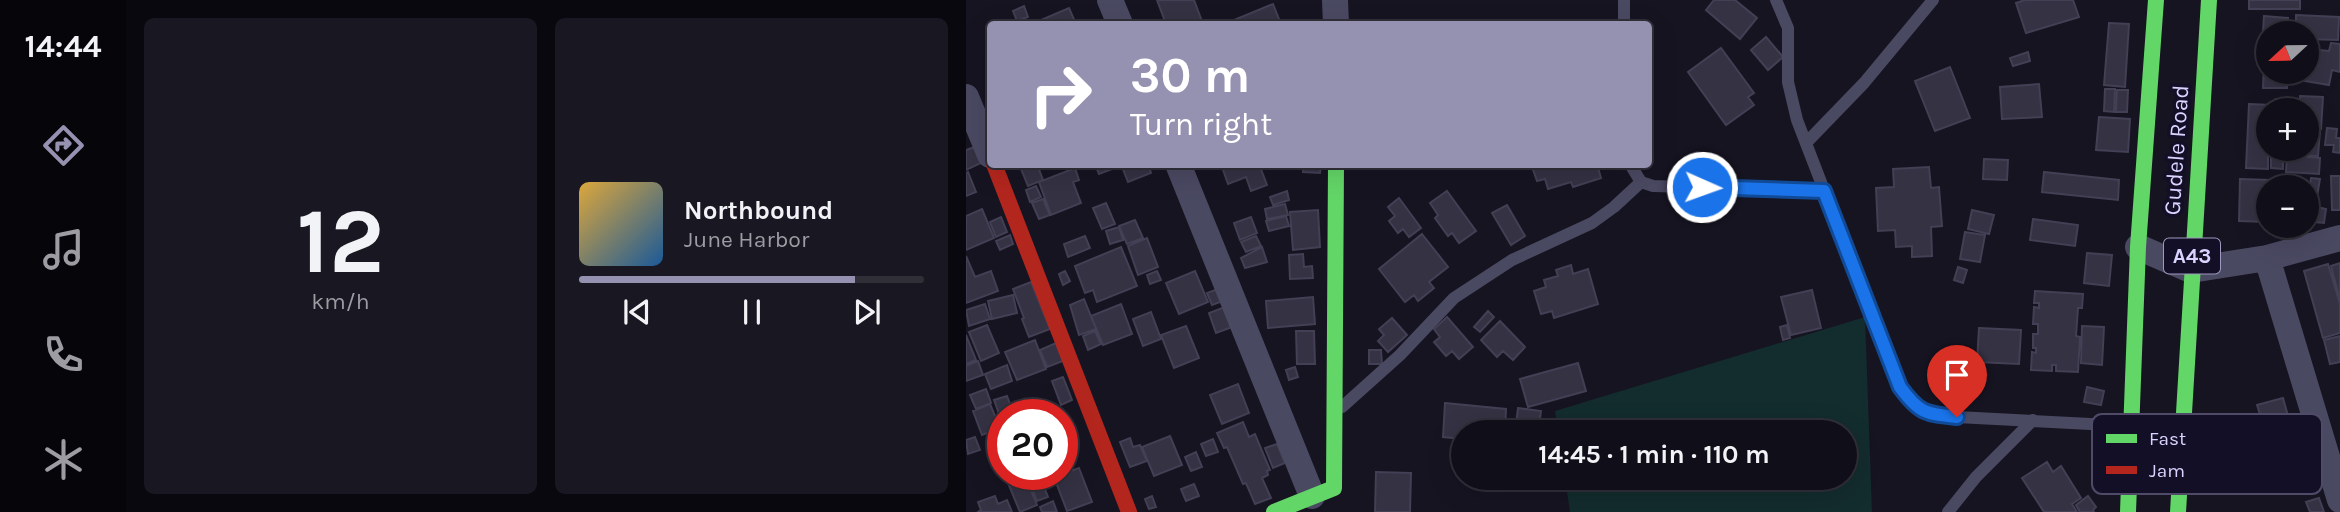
<!DOCTYPE html>
<meta charset="utf-8">
<style>
:root{--surface:#100f19;--page:#191822;--text:#f1f3f6;--muted:#9c9ca2;--line:#302f38;--accent:#9591b1}
body{margin:0;font-family:Karla,sans-serif;background:var(--page);color:var(--text);height:100vh;display:flex;flex-direction:column;font-size:26px;white-space:nowrap}
*{box-sizing:border-box;margin:0}
p{font-size:23px;color:var(--muted)}
.icon{flex:none;width:38px;height:38px;fill:none;stroke:currentColor;stroke-width:2;stroke-linecap:round;stroke-linejoin:round}
.map{position:relative;flex:1;overflow:hidden}
.side{display:flex;flex-direction:column;gap:18px;padding:18px;background:#09080e;width:840px}
.side>*{flex:none}
.hud{position:absolute;left:21px;top:21px;width:665px;height:147px;border-radius:7px;box-shadow:0 7px 28px #0002,0 0 0 2px var(--line);background:#9591b1;color:#fff;overflow:hidden}
.needle{width:46px;rotate:248deg}
.fabs{position:absolute;left:1290px;top:21px;display:grid;gap:14px}
.fabs a{display:grid;place-items:center;width:63px;height:63px;border-radius:50%;background:var(--surface);box-shadow:0 7px 28px #0002,0 0 0 2px var(--line);font-size:35px}
.speed{position:absolute;left:21px;top:399px;display:flex;gap:14px;font-size:35px;font-weight:700;text-align:center}
.speed>*{display:grid;place-content:center;width:91px;height:91px;border-radius:50%;background:var(--surface);box-shadow:0 7px 28px #0002,0 0 0 2px var(--line);line-height:1}
.speed .limit{border:10px solid #d22;background:#fff;color:#111}
.pin{position:absolute;display:grid;place-items:center;width:60px;height:60px;color:#fff;margin:-72px -30px;border-radius:50% 50% 50% 0;rotate:-45deg;box-shadow:0 0 7px #0007}
.pin .icon{rotate:45deg}
.me{position:absolute;width:77px;margin:-38px;rotate:92deg;stroke-linejoin:round;filter:drop-shadow(0 0 5px #0008)}
.turn{display:flex;align-items:center;gap:24px;height:147px;padding:0 28px;font-size:32px}
.turn .icon{width:91px;height:91px;stroke-width:2.5}
.turn b{display:block;font-size:49px;line-height:60px}
.side .card{flex:1;display:flex;flex-direction:column;justify-content:center;gap:10px;min-width:0;padding:0 24px;border-radius:10px;background:var(--page)}
.side .dial{align-items:center;gap:0}
.dial b{font-size:91px;line-height:1}
.song{display:flex;align-items:center;gap:21px}
.cover{width:84px;height:84px;border-radius:10px;background:linear-gradient(135deg,hsl(40 70% 55%),hsl(210 70% 35%))}
.played{height:7px;border-radius:4px;background:linear-gradient(90deg,var(--accent) 80%,var(--line) 80%)}
.keys{display:flex;justify-content:space-around;direction:ltr}
.side .tiles{flex:1;display:grid;gap:18px;grid-template-columns:repeat(2,1fr)}
.trip{position:absolute;left:485px;top:420px;width:406px;height:70px;border-radius:35px;background:var(--surface);box-shadow:0 7px 28px #0002,0 0 0 2px var(--line);font-weight:700;line-height:70px;text-align:center}
main{display:flex;flex:1;min-height:0}
.tabs{display:flex;flex-direction:column;width:126px;justify-content:space-around;align-items:center;background:#06060a;color:var(--muted)}
.tabs .icon{width:49px;height:49px}
.tabs .on{color:var(--accent)}
.tabs b{font-size:32px;color:var(--text)}
.map>svg:first-child{display:block}
.green{fill:#132c2d}
.building{fill:#343243;stroke:#433f54;stroke-width:2}
.lines{fill:none;stroke-linecap:round;stroke-linejoin:round}
.lane{stroke:#4a4962;stroke-width:12}
.street{stroke:#4a4962;stroke-width:26}
.fast{stroke:#63d668;stroke-width:16}
.jam{stroke:#b3261e;stroke-width:16}
.route-casing{stroke:#114b97;stroke-width:18}
.route{stroke:#1a73e8;stroke-width:12}
.labels{text-anchor:middle;stroke-width:7;stroke-linejoin:round;paint-order:stroke}
.shield{fill:#130f26;stroke:#9e99be;stroke-width:2}
.shield-label{font-size:21px;font-weight:bold;fill:#d9d4ff}
.street-label{font-size:23px;fill:#d9d4ff;stroke:#130f26}
.key{fill:#130f26;stroke:#4e4a67;stroke-width:2}
.key-label{font-size:19px;fill:#d9d4ff}
</style>
<main>
<nav class="tabs">
<b>14:44</b>
<svg class="icon on" aria-label="directions" viewBox="0 0 24 24"><path d="M12 3l9 9-9 9-9-9zM9 14v-3h6M13 9l2 2-2 2"/></svg>
<svg class="icon" aria-label="music" viewBox="0 0 24 24"><path d="M9 18V5l10-2v13"/><circle cx="6" cy="18" r="3"/><circle cx="16" cy="16" r="3"/></svg>
<svg class="icon" aria-label="phone" viewBox="0 0 24 24"><path d="M5 4h4l2 5-3 2q2 4 5 5l2-3 5 2v4C11 20 4 13 5 4z"/></svg>
<svg class="icon" aria-label="climate" viewBox="0 0 24 24"><path d="M12 3v18M4 7l16 10M4 17L20 7"/></svg>
</nav>
<section class="side">
<div class="tiles">
<div class="card dial"><b>12</b><p>km/h</p></div>
<div class="card">
<div class="song"><i class="cover"></i><div><b>Northbound</b><p>June Harbor</p></div></div>
<div class="played"></div>
<div class="keys"><svg class="icon" aria-label="previous" viewBox="0 0 24 24"><path d="M18 5L8 12l10 7zM5 5v14"/></svg><svg class="icon" aria-label="pause" viewBox="0 0 24 24"><path d="M8 5v14M16 5v14"/></svg><svg class="icon" aria-label="next" viewBox="0 0 24 24"><path d="M6 5l10 7-10 7zM19 5v14"/></svg></div>
</div>
</div>
</section>
<div class="map">
<svg width="1374" height="512" viewBox="0 0 1374 512">
<rect width="100%" height="100%" fill="#161421"/>
<path class="green" d="M899,317L906,512H604L599,478H878V432H592L589,411Z"/>
<path class="building" d="M191,0H228L237,24H200Z
M748,0H769L791,18L774,39L740,10Z
M1059,0H1107L1113,17L1060,33L1050,3Z
M1283,0H1334V9H1283Z
M307,4L315,24H270L268,20Z
M58,6L62,17L51,21L47,11Z
M103,8L110,24H77L75,20Z
M1330,15L1373,17L1372,40L1340,39V33H1330Z
M1298,16L1322,18L1321,32L1297,31Z
M1143,23L1163,24L1159,87L1138,85Z
M1299,33H1308H1302V61H1297Z
M800,37L817,57L802,70L785,50Z
M1365,43L1374,44V72L1366,70L1363,85L1333,80L1335,72H1340V63L1352,65L1354,50L1363,51Z
M755,48L788,93L782,97L788,105L760,125L722,72Z
M1062,52L1064,61L1047,66L1044,58Z
M1298,63H1302V72H1321V88H1297Z
M984,67L1004,118L969,131L949,81Z
M1322,72H1332V82H1322Z
M1073,84L1076,117L1036,119L1034,87Z
M1139,89H1149L1148,112L1138,111Z
M1151,90H1162L1161,112H1150Z
M1334,96L1357,97L1355,129L1340,128V110H1333Z
M1310,99L1323,100L1322,110H1309Z
M1283,104L1305,105L1304,110H1302V169L1280,168Z
M1133,117L1164,119L1162,152L1130,150Z
M1361,128L1371,129L1370,138H1374V153L1367,152L1368,145H1359Z
M1340,130L1354,131L1352,156L1331,155L1332,149H1340Z
M11,146L17,162L0,170V150Z
M1305,149H1317V169L1305,168Z
M1321,155L1354,158L1353,174L1320,172Z
M1018,159L1042,160L1041,180L1017,179Z
M53,164H71L77,180L62,186Z
M129,164H147L149,168L133,174Z
M155,164H182L185,173L162,182Z
M255,164H293L301,185L285,191L280,177L262,184Z
M338,164H355L354,173L337,172Z
M565,164H631L635,178L607,187L605,182L582,189L579,179L571,181Z
M963,167L965,188L973,187L976,226L965,227L966,256L946,257V246L930,247L929,230L912,231L910,188L928,187L927,169Z
M109,168L113,180L107,182L115,203L85,215L73,182Z
M2,172L10,192L0,196V173Z
M1078,172L1153,180L1152,200L1076,192Z
M1365,176H1374V210H1366Z
M1345,178L1354,179L1347,220L1340,219Z
M1274,179L1305,180V187H1302V222L1273,221Z
M70,186L75,197L64,202L60,190Z
M321,191L323,200L307,205L304,197Z
M481,191L510,231L493,243L486,233L482,236L469,218L472,215L464,203Z
M433,198L455,228L443,237L437,229L432,233L423,221L429,216L422,207Z
M77,199L84,215L73,219L66,203Z
M140,203L149,224L136,229L127,208Z
M319,204L322,215L301,219L299,209Z
M541,205L559,236L545,245L526,213Z
M1351,207L1360,209L1358,223L1349,222Z
M16,209L28,238L0,250V216Z
M352,210L354,247L327,250L324,212Z
M1006,210L1028,215L1023,234L1002,229Z
M320,216L323,226L303,231L300,221Z
M35,217L41,232L30,237L24,222Z
M285,217L291,233L274,240L268,223Z
M1067,219L1112,225L1109,246L1064,240Z
M169,220L177,238L161,244L153,226Z
M153,227L157,240L144,244L140,231Z
M999,232L1019,235L1014,262L994,259Z
M456,234L482,267L463,282L468,288L452,301L448,295L439,302L413,269Z
M44,235L47,244L34,250L30,241Z
M119,236L124,248L102,257L98,244Z
M290,236L295,246L280,252L275,242Z
M181,238L192,267L172,275L162,246Z
M155,247L171,286L131,302L127,290L119,293L109,266Z
M296,247L301,262L279,268L275,258Z
M1121,253L1146,255L1143,286L1118,283Z
M337,254L338,267L346,266L347,278L324,279L323,255Z
M0,256L9,277L25,271L32,291L0,303Z
M1374,263V300L1365,266Z
M1362,264L1374,304V333L1357,338L1338,271Z
M605,265L607,274L622,269L632,304L588,318L586,311L575,314L568,291L580,287L578,280L592,276L590,270Z
M992,267L1001,270L997,283L988,280Z
M99,271L104,281L97,285L93,274Z
M191,271L195,280L184,284L181,275Z
M229,271L242,302L213,314L200,283Z
M65,282L84,329L63,337L56,319L58,318L47,289Z
M252,289L257,301L246,305L241,293Z
M846,290L855,328L825,335L815,297Z
M1069,291L1117,294L1116,308H1112L1110,336L1114,337L1112,372L1090,371V365H1086V371L1065,370L1066,352L1070,353V348H1067V334H1072V324H1067L1068,307L1073,308V303H1068Z
M47,295L51,313L26,319L22,301Z
M347,297L349,324L302,328L300,301Z
M118,299L130,329L113,335L104,305Z
M19,304L24,319L3,326L0,310Z
M155,304L166,334L137,345L125,316Z
M259,307L269,326L250,333L243,313Z
M522,311L528,317L514,332L508,327Z
M185,312L195,339L177,346L167,319Z
M481,317L507,347L493,359L486,351L480,356L468,342L474,337L468,329Z
M426,318L441,335L422,352L412,341L418,335L413,329Z
M534,321L559,347L547,360L537,351L531,357L515,340Z
M21,325L33,353L15,361L3,332Z
M821,325L824,338L817,340L814,327Z
M220,326L233,358L208,368L195,335Z
M1116,326L1138,327L1136,365L1115,363Z
M1013,328L1055,330L1053,364L1011,362Z
M129,331L135,344L122,350L117,336Z
M330,331H348L349,364H331Z
M0,335L10,360L0,364Z
M1374,336V362L1364,364L1358,340Z
M69,340L80,369L51,380L39,352Z
M90,343L97,361L81,367L74,350Z
M403,350H415L416,364H403Z
M12,361L17,375L0,381V366Z
M612,363L620,391L562,407L554,379Z
M41,365L46,381L25,389L19,374Z
M329,367L332,377L323,380L320,370Z
M97,377L106,400L95,405L86,381Z
M272,384L283,413L256,424L244,395Z
M1121,387L1138,391L1135,405L1118,402Z
M20,389L25,403L10,409L4,395Z
M41,396L48,415H37L36,422L28,400Z
M1317,398L1322,416L1297,424L1291,405Z
M479,403L540,409L539,432H497V439L477,437Z
M24,404L34,428L16,435L7,411Z
M552,408L575,411L573,427L550,424Z
M277,422L283,437L289,434L304,470L301,471L302,475L296,478L305,498L289,504L280,483L277,484L261,447L258,448L251,433Z
M204,436L216,465L188,476L176,447Z
M9,437L14,450L2,454L0,440Z
M164,438L167,447L174,445L181,461L164,467L154,442Z
M247,439L252,452L240,456L235,444Z
M311,444L319,463L307,468L299,448Z
M230,452L236,467L225,471L219,457Z
M1081,462L1087,472L1095,466L1115,498L1106,504L1111,512H1078L1056,478Z
M113,468L126,502L101,511L88,477Z
M410,472L445,473L444,512H409Z
M73,474L82,497L71,501L62,478Z
M59,476L71,505L54,512L42,483Z
M228,484L233,496L220,501L215,489Z
M29,496L32,504L41,500L46,512H12L15,510L12,502Z
M186,496L190,507L183,509L179,499Z
M1122,496L1130,507L1127,510L1128,512H1114L1110,505Z
M1353,498L1358,512H1344L1340,502Z
M87,501L91,512H76L74,507Z"/>
<g class="lines">
<path class="lane" d="M658,0V24
M810,0L822,28V82L831,120L934,387C953,413 959,414 991,417L1163,426
M840,143L898,83L967,0
M664,164L675,182L687,186L858,191
M376,407L434,355L488,298L546,260L626,223L648,207L675,182
M982,512L1010,477L1067,420"/>
<path class="street" d="M144,0L154,24
M369,0L370,24
M0,97L24,155
M212,164L346,496
M1172,247L1225,270L1301,258L1374,238
M1301,258L1374,500"/>
<path class="fast" d="M308,512L368,488L370,164
M1162,512L1172,247L1190,0
M1212,512L1243,0"/>
<path class="jam" d="M28,164L163,512"/>
</g>
<g class="lines">
<defs>
<path id="route" d="M736,187L858,191L934,387C953,413 959,414 991,417"/>
</defs>
<use href="#route" class="route-casing"/>
<use href="#route" class="route"/>
</g>
<g class="labels">
<rect class="shield" x="1198" y="238.5" width="56" height="35" rx="5"/>
<g class="shield-label">
<text x="1226" y="263">A43</text>
</g>
<g class="street-label">
<text transform="translate(1210 150) rotate(-86)" y="8">Gudele Road</text>
</g>
</g>
<rect x="1126" y="414" width="230" height="80" rx="10" class="key"/>
<rect x="1140" y="434" width="31" height="9" fill="#63d668"/>
<rect x="1140" y="466" width="31" height="8" fill="#b3261e"/>
<g class="key-label">
<text x="1183" y="445">Fast</text>
<text x="1183" y="477">Jam</text>
</g>
</svg>
<div class="fabs">
<a><svg class="needle" viewBox="-14 -14 28 28"><path d="M0-13l5 13h-10z" fill="#e53935"/><path d="M0 13l5-13h-10z" fill="#9c9ca2"/></svg></a>
<a>+</a>
<a>−</a>
</div>
<div class="speed"><div class="limit">20</div></div>
<div class="pin" style="left:991px;top:417px;background:#d93025"><svg class="icon" aria-label="arrive" viewBox="0 0 24 24"><path d="M6 21V4h12l-3 4 3 4H6"/></svg></div>
<svg class="me" style="left:736px;top:187px" viewBox="-20 -20 40 40"><circle r="17" fill="#1a73e8" stroke="#fff" stroke-width="3"/><path d="M0-11L8 9 0 5-8 9z" fill="#fff"/></svg>
<div class="trip">14:45 · 1 min · 110 m</div>
<div class="hud">
<div class="turn"><svg class="icon" aria-label="right" viewBox="0 0 24 24"><path d="M7 20v-9h11M14 6l5 5-5 5"/></svg><div><b>30 m</b>Turn right</div></div>
</div>
</div>
</main>
